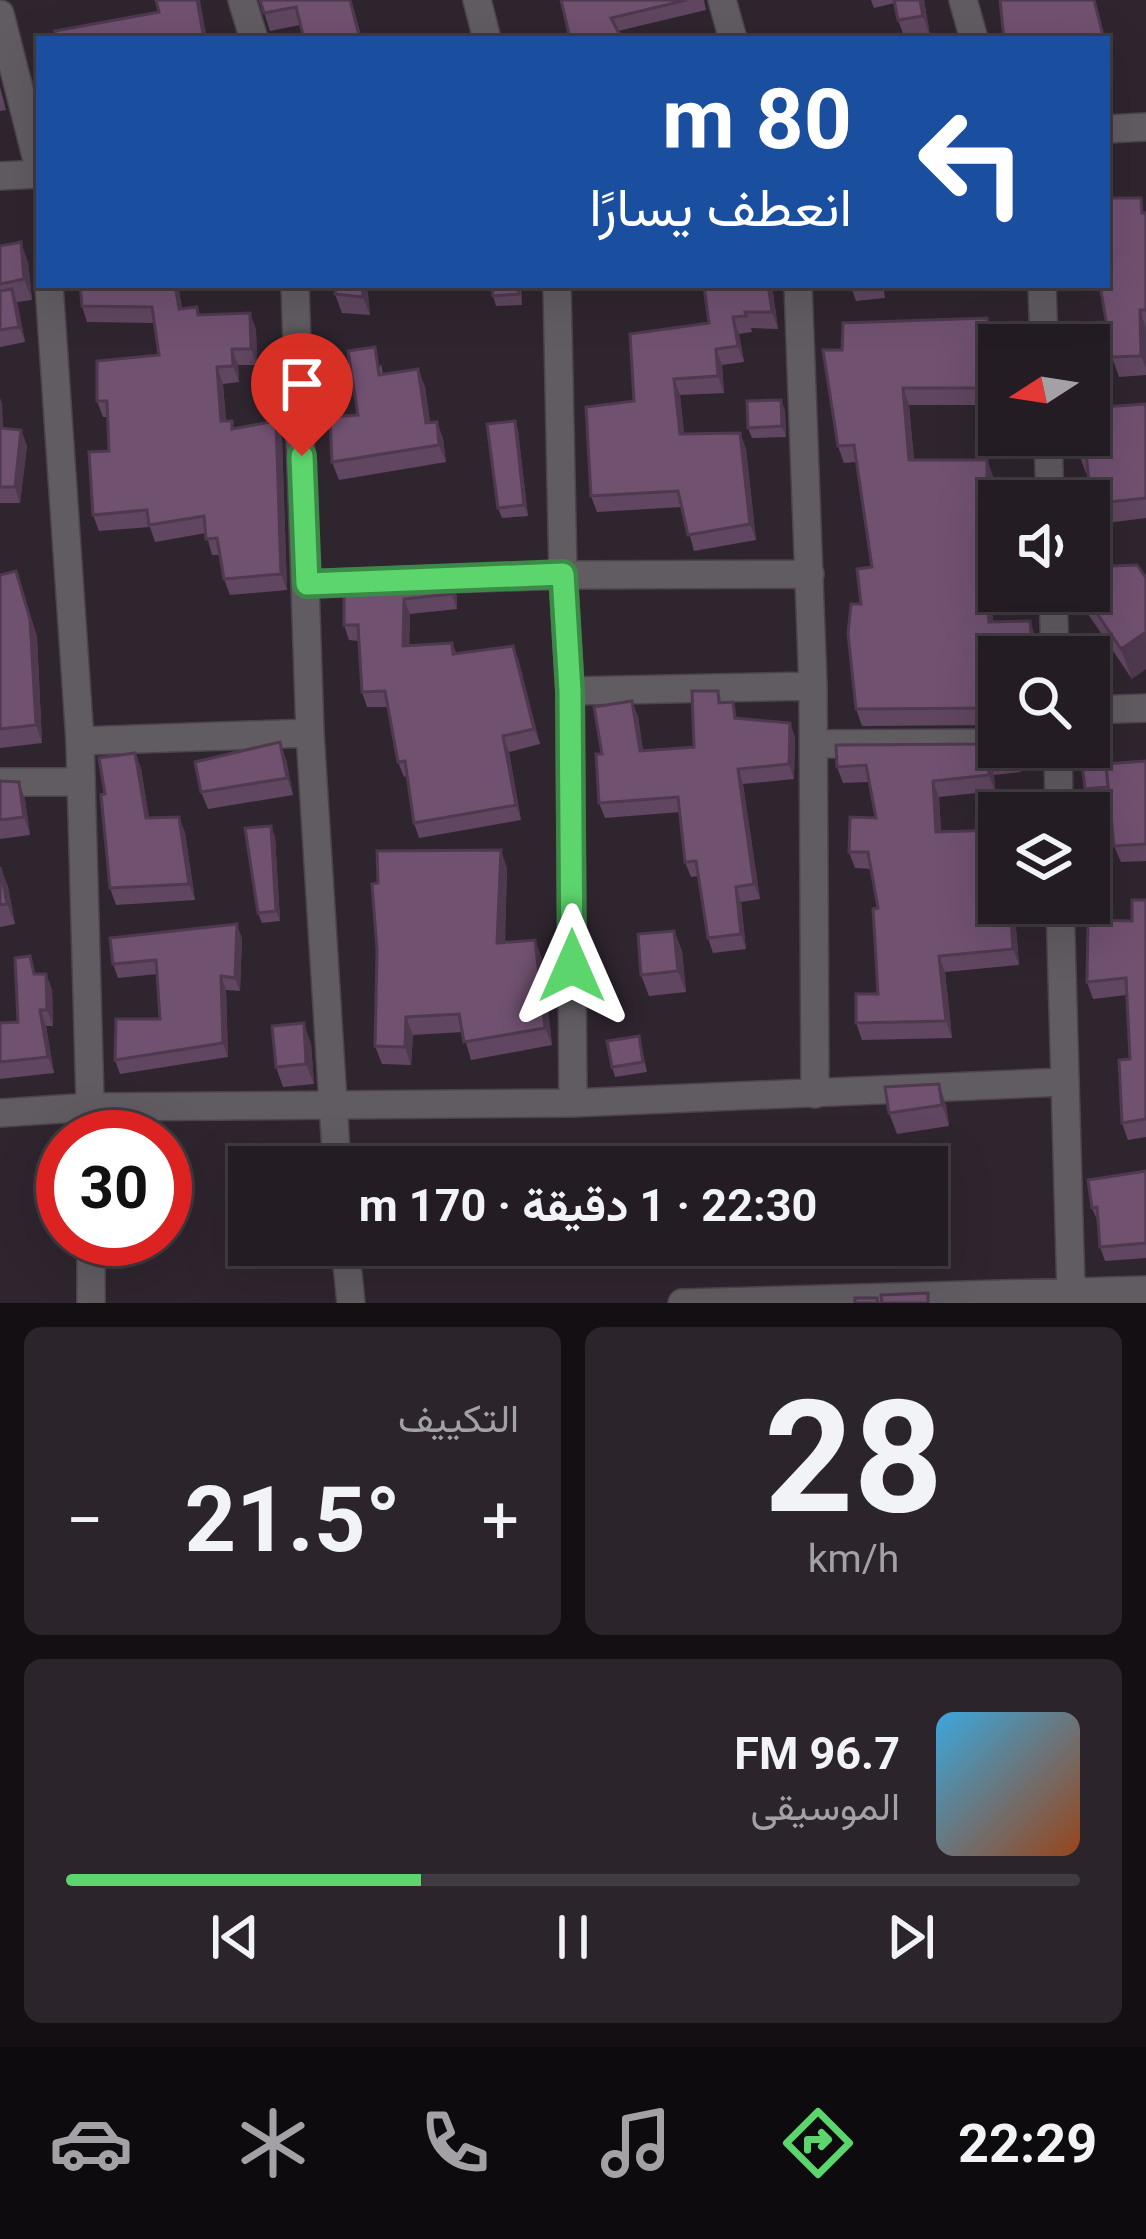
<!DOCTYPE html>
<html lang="ar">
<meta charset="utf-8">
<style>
:root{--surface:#231c23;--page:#2b252b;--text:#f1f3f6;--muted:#a3a1a6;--line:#403a41;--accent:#5cd56d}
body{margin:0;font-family:Roboto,Vazirmatn,sans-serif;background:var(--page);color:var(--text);direction:rtl;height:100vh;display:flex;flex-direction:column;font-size:45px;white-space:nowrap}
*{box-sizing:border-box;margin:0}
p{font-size:39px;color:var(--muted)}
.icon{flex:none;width:66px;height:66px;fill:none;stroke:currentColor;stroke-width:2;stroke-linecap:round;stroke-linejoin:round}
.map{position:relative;height:1303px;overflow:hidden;direction:ltr}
.details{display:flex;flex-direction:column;gap:24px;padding:24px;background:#130f13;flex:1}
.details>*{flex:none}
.banner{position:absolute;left:36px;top:36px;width:1074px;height:252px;border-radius:0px;box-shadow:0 12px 48px #0002,0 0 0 3px var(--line);direction:rtl;background:#1a4fa0;color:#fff;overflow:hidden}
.needle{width:78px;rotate:258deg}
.controls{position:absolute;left:978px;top:324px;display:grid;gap:24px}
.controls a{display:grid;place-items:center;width:132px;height:132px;border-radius:0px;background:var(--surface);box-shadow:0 12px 48px #0002,0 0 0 3px var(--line);font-size:60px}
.speed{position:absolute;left:36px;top:1110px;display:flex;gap:24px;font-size:60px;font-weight:700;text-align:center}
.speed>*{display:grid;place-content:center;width:156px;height:156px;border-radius:50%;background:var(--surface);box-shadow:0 12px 48px #0002,0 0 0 3px var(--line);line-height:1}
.speed .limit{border:18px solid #d22;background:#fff;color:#111}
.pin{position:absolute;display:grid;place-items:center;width:102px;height:102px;color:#fff;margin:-123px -51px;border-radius:50% 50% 50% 0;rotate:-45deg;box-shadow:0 0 12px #0007}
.pin .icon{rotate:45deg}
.me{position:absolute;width:132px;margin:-66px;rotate:0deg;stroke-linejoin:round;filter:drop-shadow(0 0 9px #0008)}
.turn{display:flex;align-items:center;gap:42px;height:252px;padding:0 60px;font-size:54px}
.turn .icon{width:156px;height:156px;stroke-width:2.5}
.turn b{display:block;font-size:84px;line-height:102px}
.big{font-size:90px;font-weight:700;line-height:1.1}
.details .card{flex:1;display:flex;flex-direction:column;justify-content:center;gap:18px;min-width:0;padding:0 42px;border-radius:18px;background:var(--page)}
.details .dial{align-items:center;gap:0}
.dial b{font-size:156px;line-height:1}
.song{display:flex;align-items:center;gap:36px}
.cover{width:144px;height:144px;border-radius:18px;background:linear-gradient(135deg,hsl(200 70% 55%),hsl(20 70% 35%))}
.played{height:12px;border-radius:6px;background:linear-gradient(90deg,var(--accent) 35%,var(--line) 35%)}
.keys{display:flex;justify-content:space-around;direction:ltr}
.heat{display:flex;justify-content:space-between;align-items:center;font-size:66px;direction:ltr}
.details .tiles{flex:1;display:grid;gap:24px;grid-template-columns:1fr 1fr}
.card:last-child{grid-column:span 2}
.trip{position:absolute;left:228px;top:1146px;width:720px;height:120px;border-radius:0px;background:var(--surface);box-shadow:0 12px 48px #0002,0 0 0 3px var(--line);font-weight:700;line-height:120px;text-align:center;direction:rtl}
.tabs{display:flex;height:192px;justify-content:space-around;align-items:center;background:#0e0b0e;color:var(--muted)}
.tabs .icon{width:84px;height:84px}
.tabs .selected{color:var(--accent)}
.tabs b{font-size:54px;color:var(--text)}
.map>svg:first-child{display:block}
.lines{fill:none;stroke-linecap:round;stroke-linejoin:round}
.street-casing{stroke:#4c434c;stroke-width:30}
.street{stroke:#615c61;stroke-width:27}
.wall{fill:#604660}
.shaded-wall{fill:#4e394e}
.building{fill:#705170;stroke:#4e394e;stroke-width:3}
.route-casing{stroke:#3c8a47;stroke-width:30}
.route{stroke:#5cd56d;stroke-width:21}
</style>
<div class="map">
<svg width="1146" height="1303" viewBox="0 0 1146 1303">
<rect width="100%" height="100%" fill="#2f252f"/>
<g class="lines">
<defs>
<path id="street" d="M242,0L254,39
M477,0L487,39
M722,0L733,39
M963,0L974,39
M0,14L39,168
M1107,129L1146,127
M0,176L39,174
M49,285L80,741L91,1137
M295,285L310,733L337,1167
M557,285L563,575L570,691L573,1103
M798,285L813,686L815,1094
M1042,285L1044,345
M1048,435L1050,501
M306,584L563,575L810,574
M1053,591L1055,657
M570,691L813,686
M1089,710L1146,708
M80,741L310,733
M814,744L999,743
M1058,747L1059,813
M0,782H81
M1060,903L1071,1292
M0,1113L91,1107L573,1103L1063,1082
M91,1239V1303
M345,1245L351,1303
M682,1303L1146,1290"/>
</defs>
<use href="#street" class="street-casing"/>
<use href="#street" class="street"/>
</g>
<path class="wall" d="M260,0L354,10L362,39H304L300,25L270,31Z
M561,0H704L706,10L618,31L569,34Z
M871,0H924L930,36L905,39L898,20L895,3L874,8Z
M0,87L6,110L0,111Z
M1146,211V375L1119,377L1112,357L1101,287L1088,289L1086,285H1107Z
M0,246L28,262L32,300L17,302L25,342L0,347Z
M80,285H178L182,308L197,307L200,315L256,329L257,365H238L239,382L223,384L226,421L234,429L282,437L287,590L230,595L224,579L220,555H212L206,533L155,542L150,527L99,531L93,515L109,451L107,417H103L97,401L159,355L155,323L87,322L82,306Z
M323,285H367L370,315L342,313L335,294L336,286L323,288Z
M521,285L522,305L496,306L493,296Z
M729,285H772L778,329L751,328L752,332L739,334L744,362L722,365L724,393L680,395L684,434L740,433L746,449L756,540L694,551L682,507L597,512L591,496L634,401L709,323Z
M883,285L885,298L856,301L852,290Z
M954,285H991V286L956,290Z
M993,335L999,377V405H909L914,460H987L993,477V570H988L993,622L1036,638L1038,657H999V725L862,726L856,709L861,604L872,567L856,462L844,463L838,446L842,350Z
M381,364L383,374L418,369L425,387L430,422H437L443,439L446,462L339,480L332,462Z
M0,398L3,428L21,430L27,446L20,503H0Z
M1146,404V518L1098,524L1091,504L1088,473H1086L1079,454Z
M785,410L786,437L752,438L748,428Z
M515,421L518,431L528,516L502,518L498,508Z
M0,575L22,589L37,637L42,743L0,748Z
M1146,578L1132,679L1088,614L1080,591H1089Z
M451,581L457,597V609L410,614L409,645L452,643L456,653L513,646L540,744L509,752L521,820L419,838L414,823L407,776L404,777L398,762L388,707H367L362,692L359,641L349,640L344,625V585Z
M718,691L723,703L738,718L790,723L795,738L794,779L743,784L760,899L741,902L746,949L713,953L708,938L698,876L691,877L685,862L680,812L605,818L599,803L602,754L638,716L643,751L694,747Z
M1101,717L1105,727L1109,764L1146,761V861L1121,862L1114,846L1109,797L1089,800L1085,789L1081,752H1077L1075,747H1089Z
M993,744L1019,747L1021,772L994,775L995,791L939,797L941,832L999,903H1021V916H1015L1019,965L945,972L952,1038L862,1040L856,1023L878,994V908L871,869L855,868L849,852L876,818L869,782L843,783L837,767Z
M135,753L141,769L149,818L179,817L185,833L195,900L116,905L110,888L105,794Z
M286,759L293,795L208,809L201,792Z
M0,781L19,782L25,800L30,835L0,839Z
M275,836L280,921L262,923L258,913Z
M0,867L8,887L15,924L0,927Z
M507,868L505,942L542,958L552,1045L471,1060L463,1032L413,1035L411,1065L382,1064L375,1046Z
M1146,900V1137L1128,1140L1122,1123L1130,1059L1127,995L1093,999L1087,982Z
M674,931L682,951L686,992L649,996L641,975Z
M242,938L240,991L226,990L228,1057L120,1074L115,1060L160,1019L157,974L118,978L113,964Z
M37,974H46L52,990L53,1026H46L54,1073L0,1079V1023L18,1022Z
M639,1036L647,1072L615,1077L612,1067Z
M311,1044L314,1084L283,1087L276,1067Z
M946,1105L949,1126L897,1134L889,1113Z
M1146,1171V1258L1105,1261L1100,1247L1098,1222L1092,1208Z"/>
<path class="shaded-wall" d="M197,0H200L207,39H204Z
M920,0H924L930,36L923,16Z
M21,242L28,262L32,300L24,279Z
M175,285H178L185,325L179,309Z
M362,285H367L370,315L363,297Z
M768,285H772L778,329L772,312Z
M12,289L18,305L25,342L19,327Z
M1140,310L1146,328V368L1141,356Z
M250,313L256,329L257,365L251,349Z
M733,317L739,334L744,362L738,346Z
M987,318L993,335L999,377V393Z
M232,349L238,365L239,382L233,366Z
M716,349L722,365L724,393L718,376Z
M217,367L223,384L227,437L221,421Z
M418,369L425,387L432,441L426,423Z
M674,379L680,395L686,450L680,434Z
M903,388L909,405L915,476L909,460Z
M0,398L2,403L4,443L0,433Z
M781,400L785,410L786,437L782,426Z
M276,421L282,437L287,590L281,574Z
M515,421L518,431L528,516L524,505Z
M437,422L443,439L446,462L439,445Z
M21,430L27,446L20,503L15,487Z
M740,433L746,449L756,540L750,524Z
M987,460L993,477V570L987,554Z
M982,554L988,570L995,639L989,622Z
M16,571L37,637L42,743L36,725Z
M451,581L457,597V609L452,594Z
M404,599L410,614L409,661L403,646Z
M1030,621L1036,638L1038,657L1032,645Z
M1146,632V669L1132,679L1121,649Z
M513,646L519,661L540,744L534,729Z
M632,701L638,716L645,766L640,751Z
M1101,717L1105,727L1113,797L1109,787Z
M790,723L795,738L794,779L789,764Z
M503,736L509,752L521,820L516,805Z
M280,742L286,759L293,795L287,778Z
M1014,747H1019L1021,772L1015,755Z
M135,753L141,769L152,834L146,818Z
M988,759L994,775L995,791L989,775Z
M738,769L743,784L760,899L754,884Z
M933,781L939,797L942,849L936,832Z
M19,782L25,800L30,835L24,817Z
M179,817L185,833L195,900L189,884Z
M271,826L275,836L280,921L276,911Z
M501,850L507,868L504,961L497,943Z
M1,867L8,887L15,924L7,904Z
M736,887L741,902L746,949L741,934Z
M1010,903L1015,916L1019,965L1013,949Z
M237,924L242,938L240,991L235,978Z
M674,931L682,951L686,992L678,971Z
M535,940L542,958L552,1045L545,1028Z
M939,956L945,972L952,1038L946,1021Z
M46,974L52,990L53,1026L47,1010Z
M221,976L226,990L228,1057L223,1043Z
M40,1010L46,1026L54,1073L48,1057Z
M406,1017L413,1035L411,1065L405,1047Z
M304,1023L311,1044L314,1084L306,1064Z
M939,1084L946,1105L949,1126L942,1105Z"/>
<path class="building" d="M156,0H197L204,39H57L55,31L159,12Z
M260,0H350L360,39H304L296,7L264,13Z
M561,0H687L611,18L622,39H552V36L569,34Z
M894,0H920L923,16L898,20Z
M1000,0H1094L1104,39H1004Z
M1107,198H1141L1142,213H1146V310H1140L1141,356L1112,357L1100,285H1107Z
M21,242L24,279L0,284V246Z
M80,285H175L179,309L197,307L198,315L250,313L251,349H232L233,366L217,367L221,421H232V429L276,421L281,574L224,579L217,538L206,539L204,516L149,525L147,510L93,515L89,452L109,451L107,401H97V361L159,355L152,307L82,306Z
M336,285H362L363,297L335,294Z
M492,285H518L519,294L493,296Z
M729,285H768L772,312H745L746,316L733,317L738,346L716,349L718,376L674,379L680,434L740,433L750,524L688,535L678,491L591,496L586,407L634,401L630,334L709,323L704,287Z
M851,285H881V287L852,290Z
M12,289L19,327L0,330V291Z
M987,318L997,388H903L909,460H987V554H982L989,622L1030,621L1032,645L1023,646L1024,657H999V710L993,708L856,709L848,634L851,604H861L857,569L872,567L854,445L838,446L823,350H842L843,323Z
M375,347L379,375L418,369L426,423L437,422L439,445L332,462L330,417L358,415L348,351Z
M781,400L782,426L748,428L747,401Z
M1146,404V498L1091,504L1086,452L1079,454L1075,435H1089V410L1102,407Z
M515,421L524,505L498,508L487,424Z
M0,428L21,430L15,487H0Z
M1137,565L1146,578V632L1121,649L1082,591H1089V567Z
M16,571L30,619L36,725L0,729V575Z
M451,581L452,594L404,599L403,646L452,643L453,654L513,646L534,729L503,736L516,805L414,823L405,761L398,762L385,691L362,692L358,625H344V585Z
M692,691H718L719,703L733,702L735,718L790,723L789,764L738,769L754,884L736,887L741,934L708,938L696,861L685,862L678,797L599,803L596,754H602L594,707L632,701L640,751L694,747Z
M1089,717H1101L1108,787L1085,789L1080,747H1089Z
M999,741V747H1014L1015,755L988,759L989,775L933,781L936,832L999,830V903H1010L1013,949L939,956L946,1021L856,1023V994H878L873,909L878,908L868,852H849L850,817L876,818L866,765L837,767L836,745L993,744Z
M280,742L287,778L201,792L195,762Z
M135,753L146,818L179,817L189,884L110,888L101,795L105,794L99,758Z
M1146,761V844L1114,846L1106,764Z
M0,781L19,782L24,817L0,820Z
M271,826L276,911L258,913L245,828Z
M501,850L497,943L535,940L545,1028L464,1042L459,1014L406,1017L405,1047L375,1046L377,950L372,884L378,883L377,851Z
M0,867L7,904L0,905Z
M1132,900H1146V1119L1122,1123L1119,1060L1130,1059L1126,978L1087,982L1088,920L1132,921Z
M237,924L235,978L221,976L223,1043L115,1060L116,1019H160L156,960L113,964L110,938Z
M674,931L678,971L641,975L638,934Z
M30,956L34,974H46L47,1010H40L48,1057L0,1062V1023L18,1022L15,958Z
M304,1023L306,1064L276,1067L272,1026Z
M639,1036L643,1062L612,1067L607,1041Z
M939,1084L942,1105L889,1113L885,1087Z
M1146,1171V1243L1100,1247L1097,1207L1092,1208L1088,1180Z
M928,1293V1303H882L881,1295Z
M855,1298H877L878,1303H855Z"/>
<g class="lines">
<defs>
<path id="route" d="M302,456L307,584L563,574L570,691L572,966"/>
</defs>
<use href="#route" class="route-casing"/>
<use href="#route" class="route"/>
</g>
</svg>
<div class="controls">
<a><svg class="needle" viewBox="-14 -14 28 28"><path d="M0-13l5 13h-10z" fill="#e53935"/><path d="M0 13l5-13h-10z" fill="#a3a1a6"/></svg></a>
<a><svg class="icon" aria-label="sound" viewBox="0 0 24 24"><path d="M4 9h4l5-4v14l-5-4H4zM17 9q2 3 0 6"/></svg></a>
<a><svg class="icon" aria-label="search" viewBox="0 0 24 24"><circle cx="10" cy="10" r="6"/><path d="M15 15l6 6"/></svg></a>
<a><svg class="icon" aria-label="layers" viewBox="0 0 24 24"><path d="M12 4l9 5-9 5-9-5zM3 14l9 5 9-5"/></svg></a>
</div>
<div class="speed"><div class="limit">30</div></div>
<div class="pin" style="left:302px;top:456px;background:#d93025"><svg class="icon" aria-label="arrive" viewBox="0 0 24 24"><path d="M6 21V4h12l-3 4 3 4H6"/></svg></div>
<svg class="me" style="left:572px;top:966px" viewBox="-20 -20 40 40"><path d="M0-17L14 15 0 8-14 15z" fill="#5cd56d" stroke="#fff" stroke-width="4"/></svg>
<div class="trip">22:30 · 1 دقيقة · 170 m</div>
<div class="banner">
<div class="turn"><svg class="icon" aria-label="left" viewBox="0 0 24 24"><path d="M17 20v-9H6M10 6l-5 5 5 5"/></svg><div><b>80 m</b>انعطف يسارًا</div></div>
</div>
</div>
<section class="details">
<div class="tiles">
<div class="card dial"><b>28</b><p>km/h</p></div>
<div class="card"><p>التكييف</p>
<div class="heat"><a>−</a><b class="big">21.5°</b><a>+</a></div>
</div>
<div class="card">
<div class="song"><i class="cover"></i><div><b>96.7 FM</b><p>الموسيقى</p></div></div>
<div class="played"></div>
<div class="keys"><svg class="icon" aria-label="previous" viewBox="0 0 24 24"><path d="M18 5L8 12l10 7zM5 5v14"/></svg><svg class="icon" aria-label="pause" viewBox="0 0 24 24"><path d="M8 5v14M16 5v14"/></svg><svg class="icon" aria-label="next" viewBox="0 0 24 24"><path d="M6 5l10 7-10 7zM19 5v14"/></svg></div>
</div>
</div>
</section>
<nav class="tabs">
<b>22:29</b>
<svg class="icon selected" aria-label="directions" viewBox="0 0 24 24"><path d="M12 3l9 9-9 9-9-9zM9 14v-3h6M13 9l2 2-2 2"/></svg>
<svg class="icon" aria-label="music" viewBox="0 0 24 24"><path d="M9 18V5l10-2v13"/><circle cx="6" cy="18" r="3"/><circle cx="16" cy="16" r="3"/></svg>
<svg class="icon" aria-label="phone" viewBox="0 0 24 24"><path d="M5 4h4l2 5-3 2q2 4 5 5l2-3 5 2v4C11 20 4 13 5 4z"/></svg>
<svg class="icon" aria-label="climate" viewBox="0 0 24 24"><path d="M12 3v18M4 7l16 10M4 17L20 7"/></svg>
<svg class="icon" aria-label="car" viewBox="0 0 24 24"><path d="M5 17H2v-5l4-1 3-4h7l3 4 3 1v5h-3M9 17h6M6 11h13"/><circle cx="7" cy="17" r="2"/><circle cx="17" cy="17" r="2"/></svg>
</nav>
